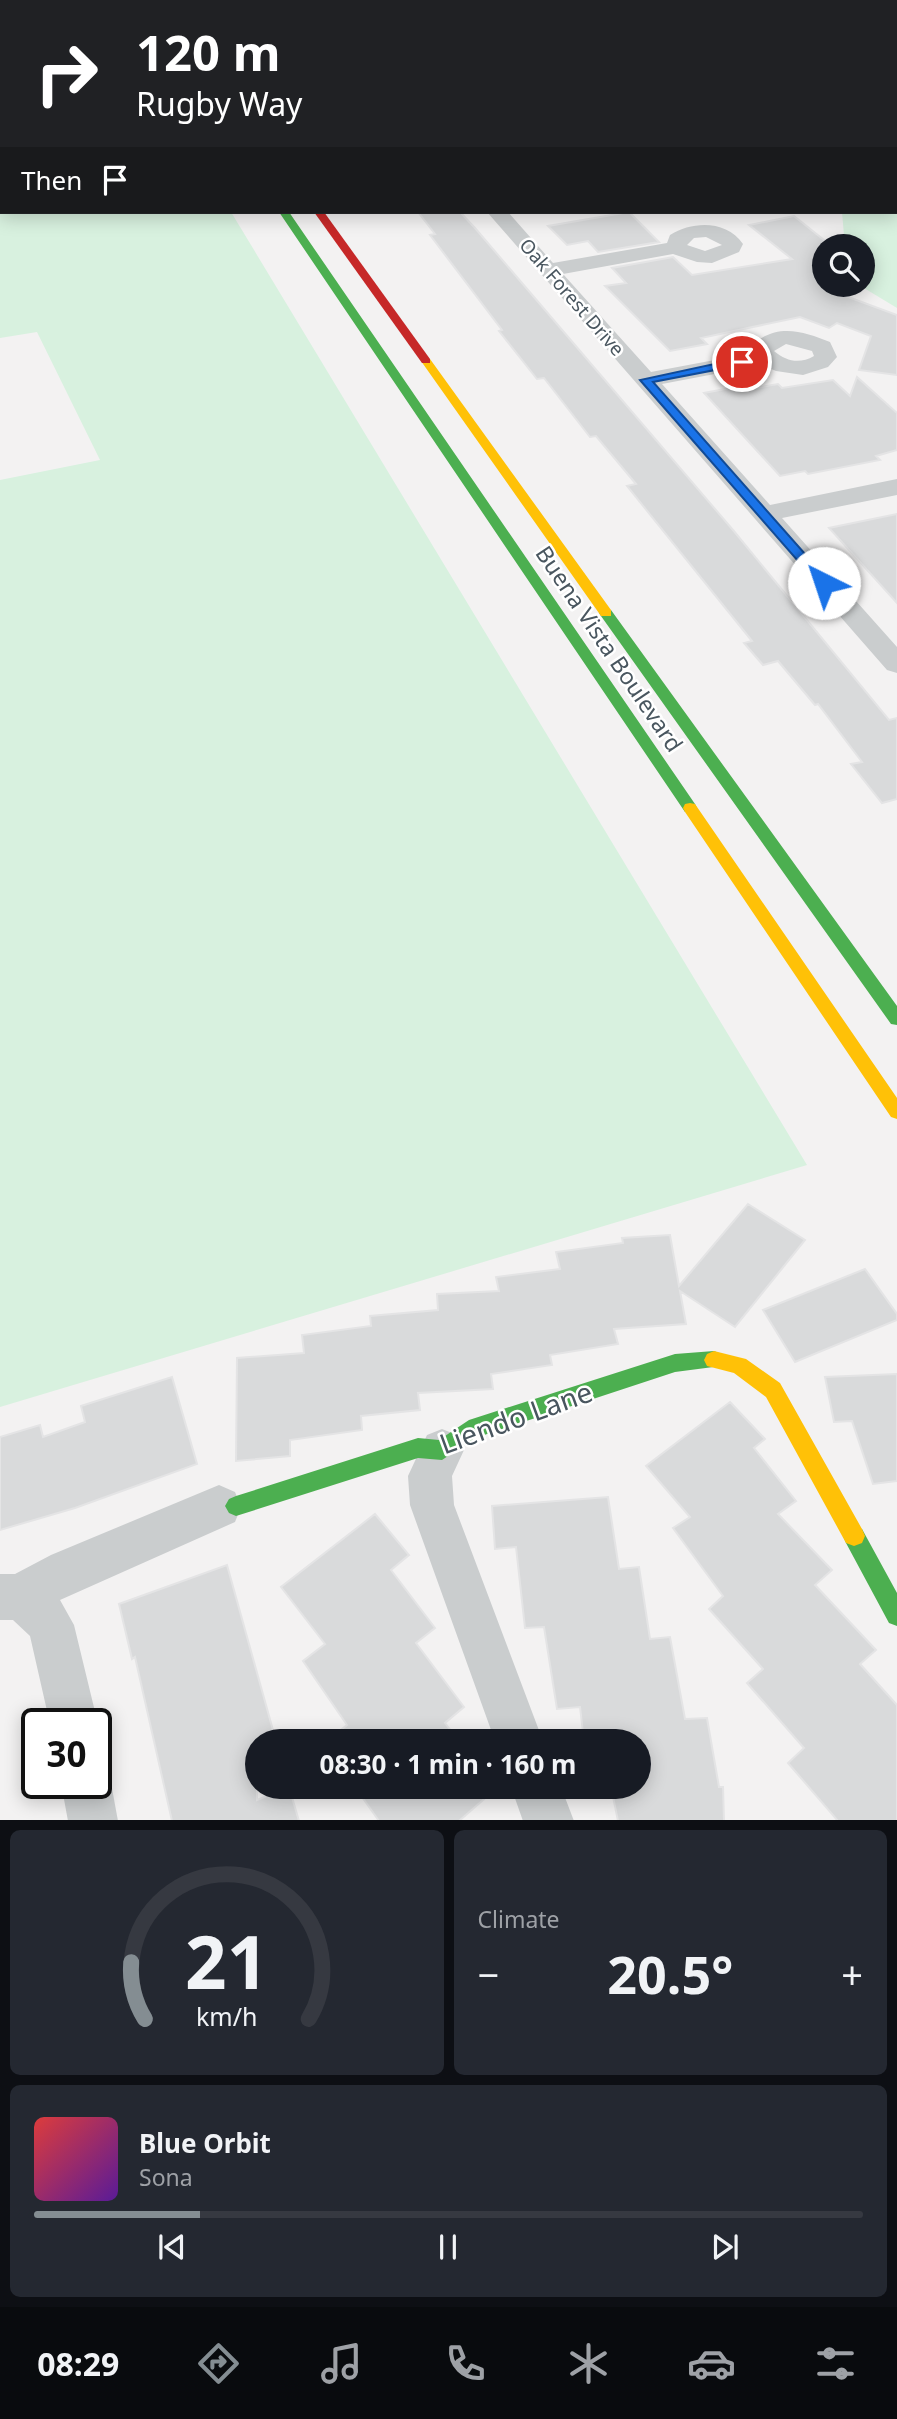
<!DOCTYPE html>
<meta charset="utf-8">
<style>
:root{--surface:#171b24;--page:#242831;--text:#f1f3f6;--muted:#9ea1a6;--line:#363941;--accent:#848d92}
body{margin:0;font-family:"Noto Sans",sans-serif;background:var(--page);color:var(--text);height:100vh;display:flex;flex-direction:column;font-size:26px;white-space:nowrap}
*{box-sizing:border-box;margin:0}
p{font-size:23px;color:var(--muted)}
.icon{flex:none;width:38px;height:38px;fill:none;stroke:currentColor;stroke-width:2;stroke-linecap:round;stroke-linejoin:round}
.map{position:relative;height:1820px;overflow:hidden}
.sheet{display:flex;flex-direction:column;gap:10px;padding:10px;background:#0d0f14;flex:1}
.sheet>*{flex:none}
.banner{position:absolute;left:0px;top:0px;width:898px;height:214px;box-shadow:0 4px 18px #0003;background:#202124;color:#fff;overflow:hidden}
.fabs{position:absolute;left:812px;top:234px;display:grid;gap:14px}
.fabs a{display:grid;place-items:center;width:63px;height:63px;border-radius:50%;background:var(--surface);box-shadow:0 4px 18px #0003;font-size:35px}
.speed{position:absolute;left:21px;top:1708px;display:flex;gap:14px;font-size:35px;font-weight:700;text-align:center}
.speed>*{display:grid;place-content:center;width:91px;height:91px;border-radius:50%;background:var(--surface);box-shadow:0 4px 18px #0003;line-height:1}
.speed .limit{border:4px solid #111;border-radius:10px;background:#fff;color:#111}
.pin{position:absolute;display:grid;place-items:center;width:60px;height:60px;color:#fff;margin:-30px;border:4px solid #fff;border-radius:50%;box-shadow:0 2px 7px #0007}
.me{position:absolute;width:77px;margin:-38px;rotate:319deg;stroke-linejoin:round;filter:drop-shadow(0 0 5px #0008)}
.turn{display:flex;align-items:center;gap:24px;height:147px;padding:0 21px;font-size:32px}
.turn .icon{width:91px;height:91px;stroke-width:2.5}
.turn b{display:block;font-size:49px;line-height:60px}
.then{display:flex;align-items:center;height:66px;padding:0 21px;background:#0003;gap:14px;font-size:26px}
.big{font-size:52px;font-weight:700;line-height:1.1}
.sheet .widget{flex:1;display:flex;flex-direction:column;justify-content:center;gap:10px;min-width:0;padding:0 24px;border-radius:10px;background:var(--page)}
.sheet .dial{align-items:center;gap:0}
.dial svg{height:182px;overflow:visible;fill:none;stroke:var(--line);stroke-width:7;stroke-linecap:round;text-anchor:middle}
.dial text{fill:var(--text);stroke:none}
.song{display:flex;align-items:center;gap:21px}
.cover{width:84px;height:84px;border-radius:10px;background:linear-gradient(135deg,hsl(0 70% 55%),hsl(270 70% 35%))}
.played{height:7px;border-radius:4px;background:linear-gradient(90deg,var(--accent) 20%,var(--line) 20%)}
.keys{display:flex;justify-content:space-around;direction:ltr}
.heat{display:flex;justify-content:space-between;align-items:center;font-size:38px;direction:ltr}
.sheet .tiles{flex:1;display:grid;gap:10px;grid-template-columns:1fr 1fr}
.widget:last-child{grid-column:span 2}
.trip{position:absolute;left:245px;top:1729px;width:406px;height:70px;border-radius:35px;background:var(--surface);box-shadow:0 4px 18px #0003;font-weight:700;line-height:70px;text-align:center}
.tab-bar{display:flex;height:112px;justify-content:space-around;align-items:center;background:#090b0e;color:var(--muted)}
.tab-bar .icon{width:49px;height:49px}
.tab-bar .active{color:var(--accent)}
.tab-bar b{font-size:32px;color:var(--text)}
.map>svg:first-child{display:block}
.green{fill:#d8f1df}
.building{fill:#d9dadb;stroke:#e4e4e5;stroke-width:2}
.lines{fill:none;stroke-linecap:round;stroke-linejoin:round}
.lane{fill:#cacdce;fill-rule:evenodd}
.street{fill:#cacdce;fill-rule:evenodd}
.fast{fill:#4caf50;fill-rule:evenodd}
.slow{fill:#ffc107;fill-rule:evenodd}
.jam{fill:#c62828;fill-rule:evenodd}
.route{fill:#1a73e8;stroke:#114b97;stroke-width:2}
.labels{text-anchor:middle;stroke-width:5;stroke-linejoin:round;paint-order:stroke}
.far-street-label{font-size:19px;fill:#49565f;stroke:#fff}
.street-label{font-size:23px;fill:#49565f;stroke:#fff}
.near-street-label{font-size:28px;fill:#49565f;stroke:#fff}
</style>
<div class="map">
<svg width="897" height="1821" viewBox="0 0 897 1821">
<rect width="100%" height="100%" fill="#f3f2f2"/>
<path class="green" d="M763,0H897V308L859,285H863V247H845L842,212H896V2Z
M0,150L2,212H231L807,1165L0,1407V480L100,460L37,332L0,338Z"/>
<path class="building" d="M418,212H460L475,228L733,530L889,720L897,718V799L882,803L851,764L862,762L818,704L815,705L778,661L763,665L744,643L752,641L627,486L636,484L596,436L590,437L544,378L537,379L499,331L502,330L430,235L435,234Z
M629,212L659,242L598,252L588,241L567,245L548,226Z
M794,216L824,240V288L897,315V375L859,370L871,336L837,323L829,328L800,317L701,338L707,344L670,351L605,286L626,283L612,268L673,257L692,275L792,259L749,225Z
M857,377L897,413V450L876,456L880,460L808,474L805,471L780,476L704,393L746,385L750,389L778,384L782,388L833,380L850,396Z
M897,514V603L829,528Z
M748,1204L805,1240L735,1327L680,1291L686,1324L614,1329L618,1344L550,1355L552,1365L491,1374L493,1389L418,1393L420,1410L361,1416L362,1430L290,1440V1456L236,1461L237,1358L304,1353L302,1335L371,1326L370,1316L438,1310L437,1294L499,1291L496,1277L560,1269L556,1252L623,1243L622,1238L670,1235L679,1286Z
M865,1269L897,1314V1320L795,1362L763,1310Z
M897,1374V1481L873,1484L852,1421L834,1422L825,1377Z
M172,1377L197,1464L75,1508L0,1530V1437L40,1425L43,1437L85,1422L81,1406Z
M730,1402L765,1439L754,1448L796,1501L778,1514L832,1570L815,1585L876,1650L860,1664L897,1705V1821H838L788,1763L804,1748L747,1683L763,1669L709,1609L723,1596L673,1528L690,1517L646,1466Z
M608,1497L619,1569L639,1567L650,1639L670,1637L685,1719L707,1718L719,1787H723L724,1821H618L611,1787H639V1741H584L580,1707L557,1709L544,1627L525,1628L516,1547L495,1549L492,1506Z
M375,1514L409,1555L391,1570L435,1628L416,1643L464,1707L445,1723L459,1741H327L347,1725L303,1661L325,1644L281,1587Z
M227,1565L276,1741H257V1800L289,1787L299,1821H172L135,1657L132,1659L119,1604Z
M355,1787H498L459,1821H379Z"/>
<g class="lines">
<path class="lane" d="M56,0H64L65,2H57Z
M2,136V142L0,143V137Z"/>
<path class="street" d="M302,0H318L319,2H303Z
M457,0H474L475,2H458Z
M633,0H662L663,2H634Z
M870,0H897V5L896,2Z
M487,212H508L553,263L667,243L670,235C693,221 726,220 743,244L739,252L712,263L697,262L673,254L563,274L651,372L752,353L760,339C783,324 807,333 830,342L837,357L828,367L803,375L776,371L762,365L662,384L770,505L897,479V495L782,518L897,647V673L887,670ZM706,237L722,245L705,251L687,245L694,238ZM786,344L812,351L814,356C800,364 787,362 774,351Z
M442,1429L457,1435L464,1450L452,1476L454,1505L543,1741H495L410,1505L408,1476L427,1435Z
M219,1485L235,1492L241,1507L235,1522L60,1600L74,1625L98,1724L96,1729V1724H50L30,1636L13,1620H0V1574H15L51,1555Z
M96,1762L104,1765L111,1783L118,1821H68L61,1783H96Z
M511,1787H561L574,1821H523Z"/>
<path class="fast" d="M136,0H144L145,2H137Z
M165,0H173L174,2H166Z
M279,212H289L695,804L697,808L695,812H685Z
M606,609L611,610L897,1006V1025L891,1024L601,616L599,613Z
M714,1351L721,1354L724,1360L721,1366L675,1372L475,1438L442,1460L418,1458L236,1516L229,1513L225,1506L229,1499L236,1496L418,1438L439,1440L469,1420L675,1354Z
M854,1526L862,1529L897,1593V1626L889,1623L846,1543L843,1536L846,1529Z"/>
<path class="slow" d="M426,358L430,359L611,610V616H601L421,361Z
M690,803L695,804L897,1098V1119L891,1117L685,812L683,808L685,804Z
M714,1351L746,1359L780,1383L862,1529L865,1536L862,1543L854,1546L846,1543L766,1397L734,1373L707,1366L704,1360L707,1354Z"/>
<path class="jam" d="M314,212H324L430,359V363H422Z"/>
</g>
<path class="route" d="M742,358L747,362L746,364L653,382L828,580V585H819L640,380Z"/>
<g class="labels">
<g class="far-street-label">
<text transform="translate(572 297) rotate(49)" y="7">Oak Forest Drive</text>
</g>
<g class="street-label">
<text transform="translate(609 649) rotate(56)" y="8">Buena Vista Boulevard</text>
</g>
<g class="near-street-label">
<text transform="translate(516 1418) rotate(-20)" y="10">Liendo Lane</text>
</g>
</g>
</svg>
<div class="fabs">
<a><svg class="icon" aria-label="search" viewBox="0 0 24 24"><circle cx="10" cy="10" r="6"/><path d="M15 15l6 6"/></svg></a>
</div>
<div class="speed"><div class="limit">30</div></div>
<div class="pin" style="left:742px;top:362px;background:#d93025"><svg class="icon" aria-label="arrive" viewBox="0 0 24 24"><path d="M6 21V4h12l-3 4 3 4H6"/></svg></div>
<svg class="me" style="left:824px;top:583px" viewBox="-20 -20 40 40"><circle r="19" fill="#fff"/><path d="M0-13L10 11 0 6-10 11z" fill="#1a73e8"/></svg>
<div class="trip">08:30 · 1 min · 160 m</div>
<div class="banner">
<div class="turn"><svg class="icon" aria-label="right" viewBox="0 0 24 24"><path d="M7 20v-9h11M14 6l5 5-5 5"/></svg><div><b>120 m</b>Rugby Way</div></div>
<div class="then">Then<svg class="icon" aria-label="arrive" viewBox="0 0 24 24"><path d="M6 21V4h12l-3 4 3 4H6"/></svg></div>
</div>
</div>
<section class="sheet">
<div class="tiles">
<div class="widget dial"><svg viewBox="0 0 100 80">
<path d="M14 69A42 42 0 1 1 86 69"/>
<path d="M14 69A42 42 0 0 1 8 44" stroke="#848d92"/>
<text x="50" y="56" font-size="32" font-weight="700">21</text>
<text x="50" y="72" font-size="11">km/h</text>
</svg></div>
<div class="widget"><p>Climate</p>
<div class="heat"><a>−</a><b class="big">20.5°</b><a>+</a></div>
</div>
<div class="widget">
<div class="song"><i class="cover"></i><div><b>Blue Orbit</b><p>Sona</p></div></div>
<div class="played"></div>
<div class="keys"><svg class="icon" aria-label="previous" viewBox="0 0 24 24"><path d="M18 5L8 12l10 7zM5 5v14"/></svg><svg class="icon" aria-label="pause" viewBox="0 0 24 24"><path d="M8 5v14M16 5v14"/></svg><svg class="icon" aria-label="next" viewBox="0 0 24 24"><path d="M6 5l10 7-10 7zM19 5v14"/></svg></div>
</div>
</div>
</section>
<nav class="tab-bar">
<b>08:29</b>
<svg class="icon active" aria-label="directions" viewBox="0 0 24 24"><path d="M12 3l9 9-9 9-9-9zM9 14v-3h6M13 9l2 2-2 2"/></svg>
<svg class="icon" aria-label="music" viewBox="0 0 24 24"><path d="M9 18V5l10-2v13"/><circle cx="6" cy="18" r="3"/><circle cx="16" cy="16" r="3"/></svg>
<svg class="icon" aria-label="phone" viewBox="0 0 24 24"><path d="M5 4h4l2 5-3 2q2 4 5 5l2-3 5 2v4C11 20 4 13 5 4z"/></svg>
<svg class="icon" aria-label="climate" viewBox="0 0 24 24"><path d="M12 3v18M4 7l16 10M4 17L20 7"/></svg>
<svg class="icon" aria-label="car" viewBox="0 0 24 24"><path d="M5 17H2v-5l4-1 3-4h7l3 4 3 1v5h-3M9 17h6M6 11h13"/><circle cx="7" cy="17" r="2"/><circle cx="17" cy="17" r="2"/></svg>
<svg class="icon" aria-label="filters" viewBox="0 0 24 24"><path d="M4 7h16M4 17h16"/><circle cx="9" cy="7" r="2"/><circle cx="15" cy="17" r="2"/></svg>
</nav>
